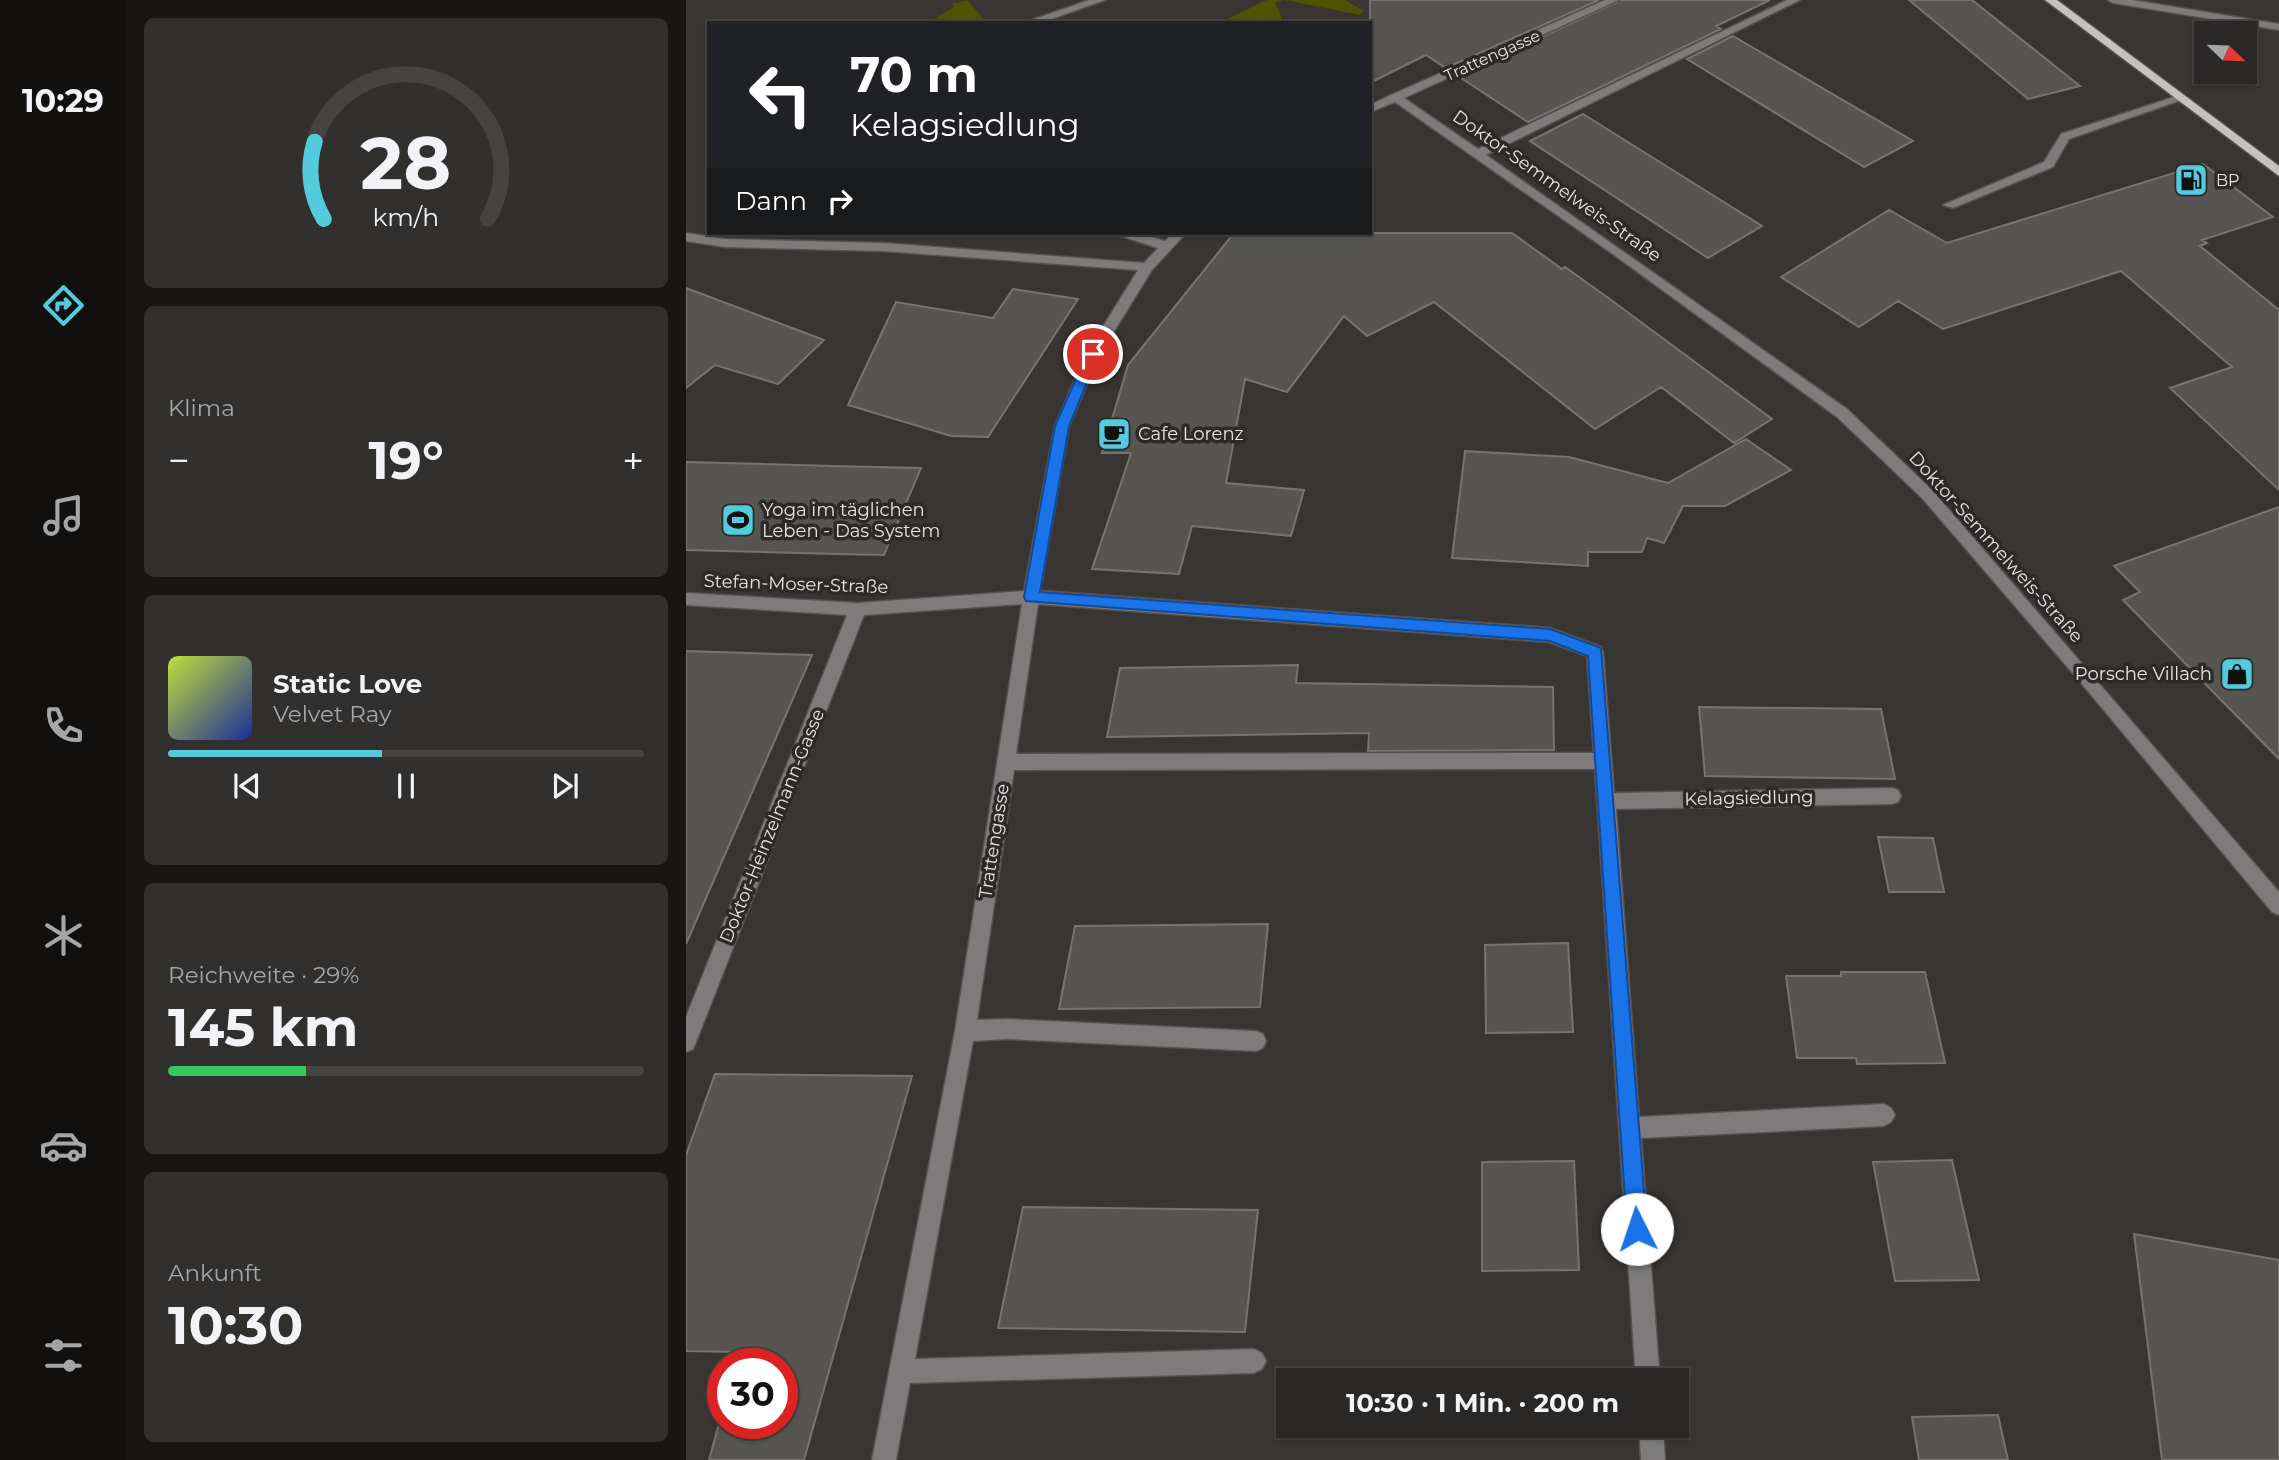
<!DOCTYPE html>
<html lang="de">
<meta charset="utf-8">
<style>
:root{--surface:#2a2826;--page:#32302e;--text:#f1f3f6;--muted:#a5a6a7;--line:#464443;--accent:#54cadd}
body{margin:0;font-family:Montserrat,sans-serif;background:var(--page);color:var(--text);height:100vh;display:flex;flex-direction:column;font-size:26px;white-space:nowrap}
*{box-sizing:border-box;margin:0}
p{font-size:23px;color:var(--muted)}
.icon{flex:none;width:38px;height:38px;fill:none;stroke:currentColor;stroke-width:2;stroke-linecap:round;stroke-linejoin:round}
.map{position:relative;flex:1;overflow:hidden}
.panel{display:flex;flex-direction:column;gap:18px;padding:18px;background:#171615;width:560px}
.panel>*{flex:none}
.hud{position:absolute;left:21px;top:21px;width:665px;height:214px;border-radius:0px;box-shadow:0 2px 5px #0004,0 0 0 2px var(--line);background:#202124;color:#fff;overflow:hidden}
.needle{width:46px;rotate:113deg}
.fabs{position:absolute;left:1508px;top:21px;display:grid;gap:14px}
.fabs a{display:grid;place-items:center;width:63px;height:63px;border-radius:0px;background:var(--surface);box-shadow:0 2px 5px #0004,0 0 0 2px var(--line);font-size:35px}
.speed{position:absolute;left:21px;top:1348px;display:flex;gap:14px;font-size:35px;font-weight:700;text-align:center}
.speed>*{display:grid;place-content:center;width:91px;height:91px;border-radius:50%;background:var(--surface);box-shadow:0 2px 5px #0004,0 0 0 2px var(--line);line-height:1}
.speed .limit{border:10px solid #d22;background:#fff;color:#111}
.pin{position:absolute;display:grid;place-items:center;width:60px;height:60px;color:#fff;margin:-30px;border:4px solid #fff;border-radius:50%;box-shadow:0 2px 7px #0007}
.me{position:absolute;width:77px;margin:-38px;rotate:356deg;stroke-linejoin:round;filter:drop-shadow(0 0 5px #0008)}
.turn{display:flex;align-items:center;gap:24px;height:147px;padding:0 28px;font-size:32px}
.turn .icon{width:91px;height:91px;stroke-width:2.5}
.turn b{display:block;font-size:49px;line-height:60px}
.then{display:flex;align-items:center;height:66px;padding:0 28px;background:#0003;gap:14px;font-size:26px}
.big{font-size:52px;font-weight:700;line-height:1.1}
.panel .tile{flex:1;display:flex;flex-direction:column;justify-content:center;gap:10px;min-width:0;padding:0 24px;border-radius:10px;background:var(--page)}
.panel .dial{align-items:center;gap:0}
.dial svg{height:182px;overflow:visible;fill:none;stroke:var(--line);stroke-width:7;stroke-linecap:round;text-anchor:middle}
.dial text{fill:var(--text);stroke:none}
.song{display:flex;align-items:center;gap:21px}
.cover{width:84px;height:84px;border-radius:10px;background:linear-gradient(135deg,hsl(70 70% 55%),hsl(230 70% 35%))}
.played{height:7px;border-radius:4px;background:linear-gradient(90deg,var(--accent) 45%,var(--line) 45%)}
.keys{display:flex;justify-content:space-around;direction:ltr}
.heat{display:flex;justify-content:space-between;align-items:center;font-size:38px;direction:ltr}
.charge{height:10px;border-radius:5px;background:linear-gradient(90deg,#34c759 29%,var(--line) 0)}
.trip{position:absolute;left:590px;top:1368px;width:413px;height:70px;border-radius:0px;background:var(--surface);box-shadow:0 2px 5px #0004,0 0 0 2px var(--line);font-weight:700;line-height:70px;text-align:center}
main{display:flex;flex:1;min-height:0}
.dock{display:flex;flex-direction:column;width:126px;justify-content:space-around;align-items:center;background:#11100f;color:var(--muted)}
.dock .icon{width:49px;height:49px}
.dock .on{color:var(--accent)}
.dock b{font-size:32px;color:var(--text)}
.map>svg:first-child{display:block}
.green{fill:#4e5300}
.building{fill:#565552;stroke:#767471;stroke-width:2}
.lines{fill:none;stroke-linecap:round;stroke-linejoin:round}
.minor-casing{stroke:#54514f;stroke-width:3}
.major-casing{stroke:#54514f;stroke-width:3}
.minor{fill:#7d7b7b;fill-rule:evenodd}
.major{fill:#c5c1c1;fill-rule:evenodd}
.route{fill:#1a73e8;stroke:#114b97;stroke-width:2}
.labels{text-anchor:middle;stroke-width:7;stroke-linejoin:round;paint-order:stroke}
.far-street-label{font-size:16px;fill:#e5e3e2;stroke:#2d2b29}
.far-poi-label{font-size:16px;fill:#e5e3e2;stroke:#2d2b29;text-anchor:start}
.street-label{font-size:18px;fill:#e5e3e2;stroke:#2d2b29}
.poi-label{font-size:18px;fill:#e5e3e2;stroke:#2d2b29;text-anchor:start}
</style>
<main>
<nav class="dock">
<b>10:29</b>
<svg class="icon on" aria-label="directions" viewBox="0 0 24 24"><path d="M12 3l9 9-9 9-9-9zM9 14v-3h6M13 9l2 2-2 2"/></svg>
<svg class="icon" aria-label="music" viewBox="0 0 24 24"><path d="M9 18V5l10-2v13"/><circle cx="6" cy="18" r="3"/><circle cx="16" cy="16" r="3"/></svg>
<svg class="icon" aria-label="phone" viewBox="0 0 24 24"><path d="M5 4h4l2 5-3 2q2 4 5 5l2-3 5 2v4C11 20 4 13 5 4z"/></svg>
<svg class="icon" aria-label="climate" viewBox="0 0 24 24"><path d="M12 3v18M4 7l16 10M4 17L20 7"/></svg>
<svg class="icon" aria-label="car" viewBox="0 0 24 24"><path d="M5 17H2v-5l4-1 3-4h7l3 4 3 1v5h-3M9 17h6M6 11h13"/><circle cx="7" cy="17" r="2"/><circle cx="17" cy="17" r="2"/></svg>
<svg class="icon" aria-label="filters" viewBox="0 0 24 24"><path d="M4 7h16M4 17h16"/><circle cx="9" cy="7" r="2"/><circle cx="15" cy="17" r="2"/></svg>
</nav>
<section class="panel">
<div class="tile dial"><svg viewBox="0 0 100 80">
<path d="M14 69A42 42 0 1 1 86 69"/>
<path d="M14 69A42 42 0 0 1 10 35" stroke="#54cadd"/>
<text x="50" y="56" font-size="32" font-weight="700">28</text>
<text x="50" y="72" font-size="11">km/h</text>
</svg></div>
<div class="tile"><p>Klima</p>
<div class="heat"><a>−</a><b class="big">19°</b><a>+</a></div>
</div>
<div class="tile">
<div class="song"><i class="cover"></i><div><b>Static Love</b><p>Velvet Ray</p></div></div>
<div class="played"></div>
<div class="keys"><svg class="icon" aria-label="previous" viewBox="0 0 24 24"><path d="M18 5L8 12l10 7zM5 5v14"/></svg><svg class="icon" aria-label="pause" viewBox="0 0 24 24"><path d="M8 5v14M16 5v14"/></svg><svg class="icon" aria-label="next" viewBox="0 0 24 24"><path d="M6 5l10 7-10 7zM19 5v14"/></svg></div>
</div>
<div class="tile"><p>Reichweite · 29%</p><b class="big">145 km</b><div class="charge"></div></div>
<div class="tile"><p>Ankunft</p><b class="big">10:30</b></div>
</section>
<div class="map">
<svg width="1593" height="1460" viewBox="0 0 1593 1460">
<rect width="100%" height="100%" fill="#383533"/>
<path class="green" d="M581,0H597L589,3L596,18L593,23H533Z
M599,0H659L678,11L674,15Z
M282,1L301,23H241L268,7L266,3Z"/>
<path class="building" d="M684,0H913L760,68L740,55L684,83Z
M935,0H1084L1030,26L1035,29L842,122L772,76Z
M1223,0H1286L1394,86L1342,99Z
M1047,36L1227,141L1178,167L1001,59Z
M897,114L1076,226L1022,258L844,141Z
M1517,164L1587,217L1516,240L1521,243L1514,246L1593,310V490L1484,388L1546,367L1435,271L1257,329L1212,301L1173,327L1095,277L1203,210L1261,243Z
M548,233H826L876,269L879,267L921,297L1086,419L1048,443L975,387L909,429L748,302L681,336L658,316L601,392L559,379L540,483L618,490L605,536L506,526L493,574L406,569L445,453H416L442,365Z
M0,288L138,340L92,384L29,365L0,388Z
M327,289L392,299L302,437L265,436L162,405L210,302L307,318Z
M1060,439L1105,470L1039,506H997L978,543L961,538L956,552H902V566L766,558L779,451L883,457L982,483Z
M0,462L148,466L235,468L198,555L150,554L0,550Z
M1593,507V759L1437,600L1454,592L1428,566Z
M0,651L126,655L0,944Z
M612,665L610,683L867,687L868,750L682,751L683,733L421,737L434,668Z
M1013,707L1195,709L1209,779L1019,776Z
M1192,837L1247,838L1258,892H1203Z
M582,924L574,1007L373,1009L389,926Z
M882,943L887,1032L800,1033L799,945Z
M1155,972H1239L1259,1063L1171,1064L1170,1058H1111L1100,976H1155Z
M29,1074L226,1076L118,1460H23L37,1409V1423H96V1363H49L52,1352L0,1351V1155Z
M1266,1160L1293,1280L1209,1281L1187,1162Z
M888,1161L893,1270L796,1271V1162Z
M337,1207L572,1210L559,1332L312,1328Z
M1448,1234L1593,1260V1460H1476Z
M1312,1415L1322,1460H1233L1226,1417Z"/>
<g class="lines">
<defs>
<path id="minor" d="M403,0H419L354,23H337Z
M919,0H933L718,98L792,149L1101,0H1114L800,155L1161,409L1246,490L1593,892V915L1586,912L1396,684L1236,498L1151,417L924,252L709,102L684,112V105L705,95Z
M1422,0H1446L1593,24V30L1427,3Z
M1491,96L1501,98L1383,139L1367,167L1267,208L1257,205L1358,162L1375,134Z
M0,233L39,239L197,243L458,263L472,248L435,236L434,233H452L479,241L487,233H500L466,270L414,354L383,426L354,591L864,628L915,647L917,652L928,793L1206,788L1212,790L1215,796L1212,802L1206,804L930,809L953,1117L1198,1104L1205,1108L1209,1115L1205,1122L1198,1126L955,1138L974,1381H950L909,769L328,770L291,1020L321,1019L570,1031L577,1034L580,1041L577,1048L570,1051L321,1039L287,1041L229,1359L568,1349L576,1353L580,1361L576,1369L568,1373L224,1383L210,1460H186L269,1031L336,604L178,615L10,1042L7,1049L0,1052V1017L161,615L0,605V593L172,603L338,591L369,426L400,354L452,270L197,251L39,247L0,241ZM352,604L863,642L901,656L908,753L330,754Z
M953,1426H977L979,1460H955Z"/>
<path id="major" d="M1359,0H1371L1593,166V176Z"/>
</defs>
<use href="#minor" class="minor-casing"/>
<use href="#major" class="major-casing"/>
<use href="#minor" class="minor"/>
<use href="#major" class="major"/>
</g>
<path class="route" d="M407,350L413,354L383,426L354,592L864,629L915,648L961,1229L958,1236L951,1239L944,1236L941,1229L902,656L864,641L340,601L338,597L369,426L401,354Z"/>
<defs>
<symbol id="fuel-square" viewBox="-11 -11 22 22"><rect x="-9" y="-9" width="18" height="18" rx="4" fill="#54cadd" stroke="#2d2b29"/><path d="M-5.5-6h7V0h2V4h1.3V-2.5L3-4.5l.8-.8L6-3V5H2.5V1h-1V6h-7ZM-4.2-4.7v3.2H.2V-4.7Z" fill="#111"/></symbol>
<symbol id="cafe-square" viewBox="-11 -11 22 22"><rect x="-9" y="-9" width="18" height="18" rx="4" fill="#54cadd" stroke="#2d2b29"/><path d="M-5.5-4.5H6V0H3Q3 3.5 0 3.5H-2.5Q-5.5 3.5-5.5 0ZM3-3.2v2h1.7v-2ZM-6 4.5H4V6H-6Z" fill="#111"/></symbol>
<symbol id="stadium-square" viewBox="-11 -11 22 22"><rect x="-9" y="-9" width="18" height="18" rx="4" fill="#54cadd" stroke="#2d2b29"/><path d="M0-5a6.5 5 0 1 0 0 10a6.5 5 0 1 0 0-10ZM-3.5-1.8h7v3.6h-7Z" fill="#111"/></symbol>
<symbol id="shop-square" viewBox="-11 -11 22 22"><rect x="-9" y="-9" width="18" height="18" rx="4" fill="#54cadd" stroke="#2d2b29"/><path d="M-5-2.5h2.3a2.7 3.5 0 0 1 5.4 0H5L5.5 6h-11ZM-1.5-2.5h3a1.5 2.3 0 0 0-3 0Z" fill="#111"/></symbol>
</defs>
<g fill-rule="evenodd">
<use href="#fuel-square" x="1486" y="161" width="38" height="38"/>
<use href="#cafe-square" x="409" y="415" width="38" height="38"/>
<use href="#stadium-square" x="33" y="501" width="38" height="38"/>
<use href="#shop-square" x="1532" y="655" width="38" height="38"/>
</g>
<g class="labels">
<g class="far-street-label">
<text transform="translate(806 55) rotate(-24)" y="6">Trattengasse</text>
</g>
<g class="far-poi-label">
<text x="1530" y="186">BP</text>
</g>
<g class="street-label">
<text transform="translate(871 186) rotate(35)" y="6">Doktor-Semmelweis-Straße</text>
<text transform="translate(1310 547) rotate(48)" y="6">Doktor-Semmelweis-Straße</text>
<text transform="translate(110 584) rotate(2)" y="6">Stefan-Moser-Straße</text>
<text transform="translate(1063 798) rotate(-1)" y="6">Kelagsiedlung</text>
<text transform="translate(86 826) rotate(-68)" y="6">Doktor-Heinzelmann-Gasse</text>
<text transform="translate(308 841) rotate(-81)" y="6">Trattengasse</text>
</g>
<g class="poi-label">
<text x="452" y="440">Cafe Lorenz</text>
<text x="76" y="516">Yoga im täglichen<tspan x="76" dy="21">Leben - Das System</tspan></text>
<text x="1526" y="680" text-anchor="end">Porsche Villach</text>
</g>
</g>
</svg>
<div class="fabs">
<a><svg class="needle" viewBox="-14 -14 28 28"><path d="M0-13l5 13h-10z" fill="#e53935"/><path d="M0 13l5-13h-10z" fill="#a5a6a7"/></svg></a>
</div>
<div class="speed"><div class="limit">30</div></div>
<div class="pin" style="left:407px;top:354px;background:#d93025"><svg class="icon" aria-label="arrive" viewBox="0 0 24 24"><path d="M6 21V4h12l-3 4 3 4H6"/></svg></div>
<svg class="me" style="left:951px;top:1229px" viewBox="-20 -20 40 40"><circle r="19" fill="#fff"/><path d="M0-13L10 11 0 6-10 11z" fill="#1a73e8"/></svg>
<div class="trip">10:30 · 1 Min. · 200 m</div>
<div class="hud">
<div class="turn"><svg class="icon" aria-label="left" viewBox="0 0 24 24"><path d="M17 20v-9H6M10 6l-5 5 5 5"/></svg><div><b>70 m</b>Kelagsiedlung</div></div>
<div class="then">Dann<svg class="icon" aria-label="right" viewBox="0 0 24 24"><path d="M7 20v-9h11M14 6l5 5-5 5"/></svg></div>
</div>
</div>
</main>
